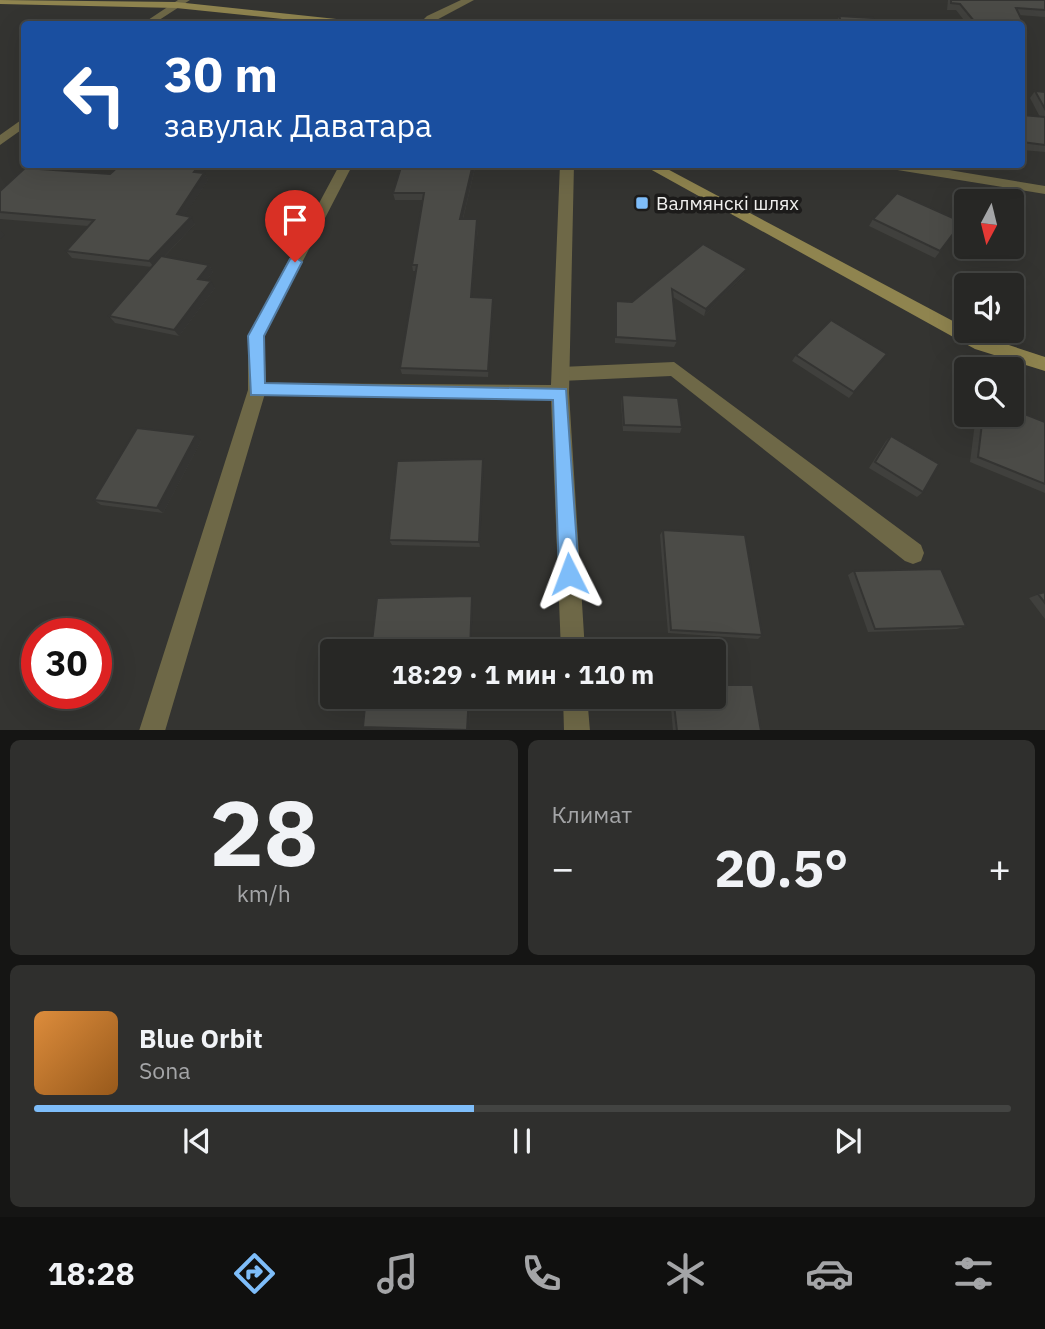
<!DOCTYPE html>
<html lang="ru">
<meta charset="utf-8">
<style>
:root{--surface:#272725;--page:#2f2f2d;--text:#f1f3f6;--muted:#a4a5a7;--line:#434442;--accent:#7ebdf9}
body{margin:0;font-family:"IBM Plex Sans",sans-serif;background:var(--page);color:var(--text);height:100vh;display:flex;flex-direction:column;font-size:26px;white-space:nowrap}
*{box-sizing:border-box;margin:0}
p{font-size:23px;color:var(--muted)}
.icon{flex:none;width:38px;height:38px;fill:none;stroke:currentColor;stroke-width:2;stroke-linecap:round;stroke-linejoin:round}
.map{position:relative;height:730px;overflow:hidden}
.side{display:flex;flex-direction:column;gap:10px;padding:10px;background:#151514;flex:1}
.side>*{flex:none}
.top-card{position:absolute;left:21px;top:21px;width:1004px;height:147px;border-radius:7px;box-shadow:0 7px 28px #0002,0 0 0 2px var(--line);background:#1a4fa0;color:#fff;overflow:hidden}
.needle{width:46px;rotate:187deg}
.buttons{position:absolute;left:954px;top:189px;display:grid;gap:14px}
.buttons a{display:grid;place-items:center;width:70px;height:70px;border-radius:7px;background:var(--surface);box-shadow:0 7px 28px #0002,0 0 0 2px var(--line);font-size:35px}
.speed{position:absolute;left:21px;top:618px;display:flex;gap:14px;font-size:35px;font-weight:700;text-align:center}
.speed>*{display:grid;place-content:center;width:91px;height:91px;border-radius:50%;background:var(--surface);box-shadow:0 7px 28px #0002,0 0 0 2px var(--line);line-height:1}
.speed .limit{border:10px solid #d22;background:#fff;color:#111}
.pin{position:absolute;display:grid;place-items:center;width:60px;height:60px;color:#fff;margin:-72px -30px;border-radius:50% 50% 50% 0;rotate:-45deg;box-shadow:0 0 7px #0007}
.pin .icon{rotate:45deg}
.me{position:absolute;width:77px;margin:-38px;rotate:357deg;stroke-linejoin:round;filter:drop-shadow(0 0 5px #0008)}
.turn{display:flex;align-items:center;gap:24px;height:147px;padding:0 28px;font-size:32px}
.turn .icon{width:91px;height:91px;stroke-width:2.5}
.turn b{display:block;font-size:49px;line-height:60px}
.big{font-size:52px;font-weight:700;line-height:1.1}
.side .card{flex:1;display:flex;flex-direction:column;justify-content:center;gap:10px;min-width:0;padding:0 24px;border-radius:10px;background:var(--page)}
.side .dial{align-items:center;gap:0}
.dial b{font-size:91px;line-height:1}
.song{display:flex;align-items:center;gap:21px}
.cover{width:84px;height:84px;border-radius:10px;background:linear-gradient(135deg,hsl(30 70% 55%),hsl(30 70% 35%))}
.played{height:7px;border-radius:4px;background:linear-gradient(90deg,var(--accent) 45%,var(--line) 45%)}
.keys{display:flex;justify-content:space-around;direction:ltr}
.heat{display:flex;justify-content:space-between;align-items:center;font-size:38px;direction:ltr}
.side .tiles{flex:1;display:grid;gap:10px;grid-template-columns:1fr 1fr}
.card:last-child{grid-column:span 2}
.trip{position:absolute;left:320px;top:639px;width:406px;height:70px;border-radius:7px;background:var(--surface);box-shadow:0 7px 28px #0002,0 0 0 2px var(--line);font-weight:700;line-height:70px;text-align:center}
.tabs{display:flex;height:112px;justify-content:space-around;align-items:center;background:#10100f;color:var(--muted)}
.tabs .icon{width:49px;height:49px}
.tabs .current{color:var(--accent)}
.tabs b{font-size:32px;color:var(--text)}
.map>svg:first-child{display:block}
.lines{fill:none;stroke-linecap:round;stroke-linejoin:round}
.lane{fill:#6e6847;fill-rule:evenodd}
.street{fill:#6e6847;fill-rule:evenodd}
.secondary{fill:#8f844f;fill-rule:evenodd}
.wall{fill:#40403d}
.shaded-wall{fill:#343432}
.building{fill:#4b4b47;stroke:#343432;stroke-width:2}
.route{fill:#7ebdf9;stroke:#527ba2;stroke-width:2}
.poi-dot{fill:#7ebdf9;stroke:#1c1b1a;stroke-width:2.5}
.labels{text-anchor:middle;stroke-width:7;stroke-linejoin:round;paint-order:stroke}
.far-poi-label{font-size:19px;fill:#f0f0ee;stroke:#1c1b1a;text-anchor:start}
</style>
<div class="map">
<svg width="1045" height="731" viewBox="0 0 1045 731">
<rect width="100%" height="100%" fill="#343431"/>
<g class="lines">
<path class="lane" d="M674,362L921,545L924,553L921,561L913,564L905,561L671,376L561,381L555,379L552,374L555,369L561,367Z
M257,382L263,385L266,390L165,731H139L248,390L251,385Z"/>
<path class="street" d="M178,0H190L153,24H142Z
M461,0H474L429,24H419L427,16Z
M24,118V128L0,145V135Z
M340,164H353L264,336L266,383L551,385L560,164H574L569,393L585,651H561L551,400L251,395L248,390V336Z
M879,164H913L1045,186V194L885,168Z
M563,696H587L590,731H564Z"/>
<path class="secondary" d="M0,0L176,2L355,21L360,24H331L176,8L0,4Z
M641,164H658L966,328V331L1045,357V371L975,349Z"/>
</g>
<path class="wall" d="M948,0H1045V17L1019,15L1028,33L1023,39H1022V24H967L956,10H947Z
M839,16L876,24H837L836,23Z
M1035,91L1045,92V152L1022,150V115L1040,117L1030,98Z
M402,164H476L463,219H477L478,226L472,297L493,304L488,377L402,374L400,368L416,271H413L412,265L423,200H395L393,193Z
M204,173L208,180L184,216L195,224L164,257L209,265L213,272L206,281L215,288L179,336L115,323L109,316L152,267L72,258L66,251L88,226L0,219V191Z
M873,219L962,222L935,258L869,226Z
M703,244L744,275L704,316L673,297L677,341L674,347L615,343V307L616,301L632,302Z
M887,354L849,398L792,361L796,355Z
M622,395L682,427L680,433L623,431L621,401Z
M976,415H1012L1045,422V493L970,462Z
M891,436L923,492L917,497L869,468L886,441Z
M201,441L163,513L101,505L94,500Z
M483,459L480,547L392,545L389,540Z
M663,530L762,635L758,639L668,633L660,535Z
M854,571L966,626L957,629L868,632L848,575Z
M1045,592V619L1029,598Z
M470,696L469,731L366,728L363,727Z
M670,696H714L761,731H673Z"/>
<path class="shaded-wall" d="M200,164H208L198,179L194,172Z
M473,164H476L461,226L460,219Z
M204,173L208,180L181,221L177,214Z
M191,217L195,224L154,267L149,261Z
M477,219L478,226L472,304L471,297Z
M0,230L5,235L0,239Z
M209,265L213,272L202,286L198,279Z
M747,269L744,275L704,316L706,309Z
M211,281L215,288L179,336L174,330Z
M196,435L201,441L163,513L157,508Z
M483,459L484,464L480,547L479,542Z
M472,596L473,600L471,651H470Z
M469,696H470L469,731L467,730Z"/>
<path class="building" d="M951,0H1045V10L1016,8L1028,33L1022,32V24H985L984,22L974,21L960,4L951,3Z
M839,16L873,18L876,24H842Z
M1035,91L1045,92V109Z
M1022,115L1045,117V145L1022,142Z
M121,164H200L194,172L204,173L177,214L191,217L149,261L66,251L94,220L0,212V191L25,168L110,174Z
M402,164H473L460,219H477L471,297L493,298L488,371L400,368L417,265H412L424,193H393Z
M897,193L962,222L940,251L873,219Z
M703,244L747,269L706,309L672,289L677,341L616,337V301L632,302Z
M161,256L209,265L198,279L211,281L174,330L109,316Z
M831,320L887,354L854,392L796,355Z
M622,395L678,398L682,427L624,425Z
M1012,409L1045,422V484L978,457L983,415H1012Z
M137,428L196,435L157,508L94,500Z
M891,436L939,464L923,492L875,462Z
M483,459L479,542L389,540L397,461Z
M663,530L745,535L762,635L671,630Z
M941,569L966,626L875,629L854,571Z
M1045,592V603L1038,594Z
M472,596L470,651H371L377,598Z
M714,685H753L761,731H677L673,696H714Z
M366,696H469L467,730L363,727Z"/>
<path class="route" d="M295,257L302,262L264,336L265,383L566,389L579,574L576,581L569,584L562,581L559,574L553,400L251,395L248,336L290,259Z"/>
<rect class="poi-dot" x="635" y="196" width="14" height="14" rx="3.5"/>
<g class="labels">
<g class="far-poi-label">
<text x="656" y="210">Валмянскі шлях</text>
</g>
</g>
</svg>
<div class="buttons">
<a><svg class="needle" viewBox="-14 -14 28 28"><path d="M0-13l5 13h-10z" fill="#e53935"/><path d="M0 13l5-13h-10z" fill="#a4a5a7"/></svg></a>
<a><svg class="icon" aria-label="sound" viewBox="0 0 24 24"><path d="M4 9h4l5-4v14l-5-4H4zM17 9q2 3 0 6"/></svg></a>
<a><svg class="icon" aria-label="search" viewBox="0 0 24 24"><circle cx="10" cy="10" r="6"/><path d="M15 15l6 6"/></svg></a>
</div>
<div class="speed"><div class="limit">30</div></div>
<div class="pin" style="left:295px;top:262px;background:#d93025"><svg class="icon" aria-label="arrive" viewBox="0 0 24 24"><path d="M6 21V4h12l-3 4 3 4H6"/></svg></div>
<svg class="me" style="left:569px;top:574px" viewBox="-20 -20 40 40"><path d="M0-17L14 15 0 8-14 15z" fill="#7ebdf9" stroke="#fff" stroke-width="4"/></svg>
<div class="trip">18:29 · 1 мин · 110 m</div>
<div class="top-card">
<div class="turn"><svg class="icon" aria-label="left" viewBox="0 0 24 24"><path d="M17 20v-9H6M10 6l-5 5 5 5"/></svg><div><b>30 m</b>завулак Даватара</div></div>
</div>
</div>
<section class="side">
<div class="tiles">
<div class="card dial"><b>28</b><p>km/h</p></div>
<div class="card"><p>Климат</p>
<div class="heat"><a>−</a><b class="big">20.5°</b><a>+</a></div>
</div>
<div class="card">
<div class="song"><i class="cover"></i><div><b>Blue Orbit</b><p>Sona</p></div></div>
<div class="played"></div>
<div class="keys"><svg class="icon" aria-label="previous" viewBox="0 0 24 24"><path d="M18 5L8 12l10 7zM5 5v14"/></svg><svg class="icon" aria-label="pause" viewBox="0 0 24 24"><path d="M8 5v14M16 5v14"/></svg><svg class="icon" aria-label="next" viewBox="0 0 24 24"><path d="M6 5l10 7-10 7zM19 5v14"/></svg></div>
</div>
</div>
</section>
<nav class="tabs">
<b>18:28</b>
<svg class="icon current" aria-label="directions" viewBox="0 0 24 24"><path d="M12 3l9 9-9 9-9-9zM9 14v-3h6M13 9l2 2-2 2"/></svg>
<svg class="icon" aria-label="music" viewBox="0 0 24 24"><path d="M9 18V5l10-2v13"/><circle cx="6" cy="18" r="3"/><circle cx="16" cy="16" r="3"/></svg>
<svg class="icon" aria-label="phone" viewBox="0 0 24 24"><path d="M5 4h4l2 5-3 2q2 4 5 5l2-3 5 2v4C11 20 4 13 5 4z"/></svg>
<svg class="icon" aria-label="climate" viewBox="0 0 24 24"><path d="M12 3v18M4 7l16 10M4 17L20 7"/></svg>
<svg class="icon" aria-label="car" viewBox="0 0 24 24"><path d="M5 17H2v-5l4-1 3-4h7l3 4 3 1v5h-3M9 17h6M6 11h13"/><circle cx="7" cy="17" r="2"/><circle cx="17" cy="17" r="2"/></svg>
<svg class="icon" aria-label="filters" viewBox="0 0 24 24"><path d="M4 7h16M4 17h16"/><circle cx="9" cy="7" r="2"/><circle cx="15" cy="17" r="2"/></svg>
</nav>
